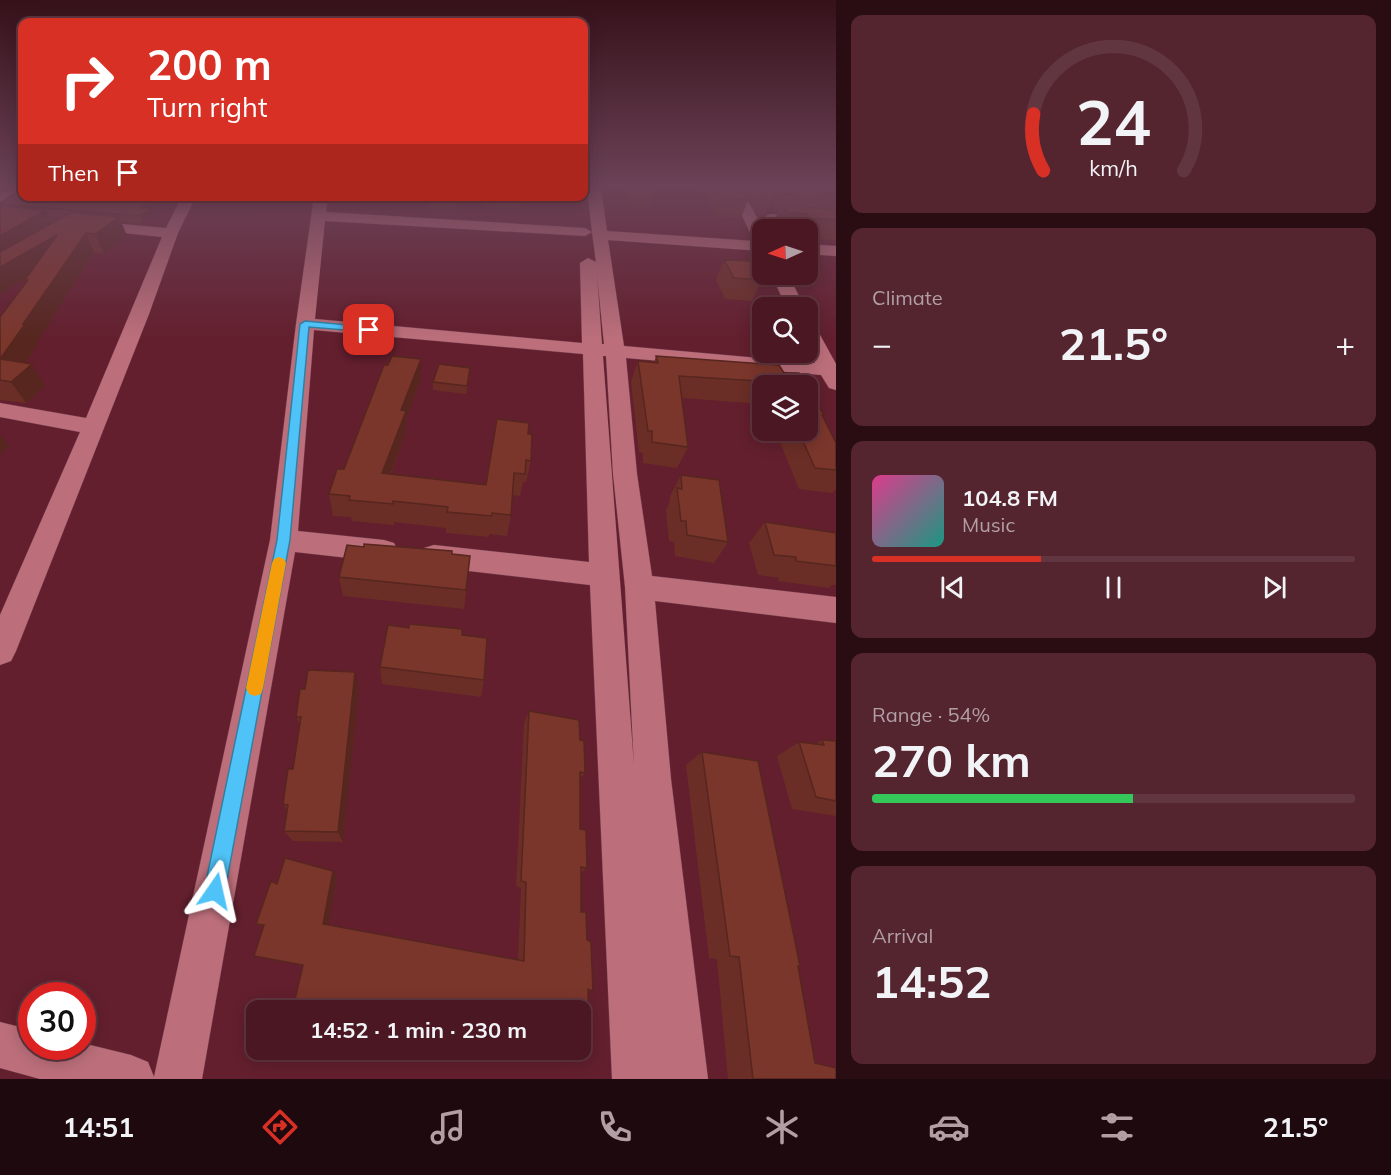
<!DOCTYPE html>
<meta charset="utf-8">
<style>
:root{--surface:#4a1722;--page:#54242f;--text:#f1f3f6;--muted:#b29fa5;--line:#613640;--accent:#d93025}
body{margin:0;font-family:Mulish,sans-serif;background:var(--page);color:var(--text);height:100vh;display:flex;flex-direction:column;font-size:22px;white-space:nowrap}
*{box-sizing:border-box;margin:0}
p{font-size:20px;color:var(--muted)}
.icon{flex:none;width:33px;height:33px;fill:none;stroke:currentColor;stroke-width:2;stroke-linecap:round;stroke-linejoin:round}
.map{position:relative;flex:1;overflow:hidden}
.details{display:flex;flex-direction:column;gap:15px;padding:15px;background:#290d13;width:555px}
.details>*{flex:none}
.top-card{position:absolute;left:18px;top:18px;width:570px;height:183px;border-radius:12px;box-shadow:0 3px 15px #0003,0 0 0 2px var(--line);background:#d93025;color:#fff;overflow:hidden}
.needle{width:39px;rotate:267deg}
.fabs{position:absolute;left:752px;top:219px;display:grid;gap:12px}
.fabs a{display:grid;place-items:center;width:66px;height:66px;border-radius:12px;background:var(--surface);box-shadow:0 3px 15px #0003,0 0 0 2px var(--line);font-size:30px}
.speed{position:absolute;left:18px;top:982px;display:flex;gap:12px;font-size:30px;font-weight:700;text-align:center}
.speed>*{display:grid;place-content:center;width:78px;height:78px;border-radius:50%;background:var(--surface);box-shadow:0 3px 15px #0003,0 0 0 2px var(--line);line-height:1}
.speed .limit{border:9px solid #d22;background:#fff;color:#111}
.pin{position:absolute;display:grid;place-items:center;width:51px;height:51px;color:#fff;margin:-26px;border-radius:12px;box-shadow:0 3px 9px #0006}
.me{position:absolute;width:66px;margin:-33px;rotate:11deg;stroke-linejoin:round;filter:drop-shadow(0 0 4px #0008)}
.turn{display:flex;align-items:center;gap:21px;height:126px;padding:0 30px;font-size:27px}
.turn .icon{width:78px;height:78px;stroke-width:2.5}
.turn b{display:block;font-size:42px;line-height:51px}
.then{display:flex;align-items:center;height:57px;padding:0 30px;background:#0003;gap:12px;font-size:22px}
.big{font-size:45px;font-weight:700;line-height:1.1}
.details .card{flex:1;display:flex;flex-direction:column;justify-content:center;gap:9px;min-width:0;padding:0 21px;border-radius:12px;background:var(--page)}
.details .dial{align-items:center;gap:0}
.dial svg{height:156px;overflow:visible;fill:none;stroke:var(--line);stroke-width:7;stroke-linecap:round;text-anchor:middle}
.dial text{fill:var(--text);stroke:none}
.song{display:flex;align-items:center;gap:18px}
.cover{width:72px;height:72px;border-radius:9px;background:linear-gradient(135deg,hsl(330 70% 55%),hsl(170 70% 35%))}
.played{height:6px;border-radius:3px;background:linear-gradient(90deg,var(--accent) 35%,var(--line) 35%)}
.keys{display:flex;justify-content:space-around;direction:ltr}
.heat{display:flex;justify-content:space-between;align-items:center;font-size:33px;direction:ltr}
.charge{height:9px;border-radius:4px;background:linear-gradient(90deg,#34c759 54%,var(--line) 0)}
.trip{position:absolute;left:246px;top:1000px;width:345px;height:60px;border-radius:12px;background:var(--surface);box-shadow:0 3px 15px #0003,0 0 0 2px var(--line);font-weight:700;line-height:60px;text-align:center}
.tab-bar{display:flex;height:96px;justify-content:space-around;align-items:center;background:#1e090e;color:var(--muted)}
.tab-bar .icon{width:42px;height:42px}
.tab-bar .active{color:var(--accent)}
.tab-bar b{font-size:27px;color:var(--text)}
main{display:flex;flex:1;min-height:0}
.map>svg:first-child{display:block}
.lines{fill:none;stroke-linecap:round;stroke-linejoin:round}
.street-casing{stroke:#703b4b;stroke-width:1}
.street{fill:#bc6f7b;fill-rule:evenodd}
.wall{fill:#6a2e26;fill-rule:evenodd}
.shaded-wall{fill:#56261f}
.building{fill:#7b362c;stroke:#56261f;stroke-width:1.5}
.route{fill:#4fc3f7;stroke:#337fa1;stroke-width:1.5}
.slow{fill:#f59e0b}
</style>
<main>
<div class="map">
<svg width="836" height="1079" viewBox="0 0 836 1079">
<rect width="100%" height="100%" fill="#631f2e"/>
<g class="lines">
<defs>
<path id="street" d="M11,188H22V192L0,203V194Z
M587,188H601L607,231L754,241L729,188H741L764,230L762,251L608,240L624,346L815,363L807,347V322L814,324L836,364V390L829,388L821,375L626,358L637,474L652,576L836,597V623L655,601L671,779L708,1079H612L590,585L434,567L424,564L420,556L424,548L434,545L589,562L583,354L314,330L298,531L384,540L394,543L398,551L394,559L384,562L295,552L202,1079H40L0,1068V1022L32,1030V1047H82V1043L131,1055L148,1062L154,1077L270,540L296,324L314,196H328L326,212L585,228L592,232ZM325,221L585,236L592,232L596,262L588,258L580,263L582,343L315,319ZM597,275L604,344H602ZM603,356H606L613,474L625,587L634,766Z
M182,196H196L178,233L149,314L16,651L11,661L0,665V615L80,432L0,417V403L86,418L162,237L88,229L81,225L88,221L166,228Z
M772,214L836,219V227L767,221L765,218L767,215Z
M807,244L836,246V256L807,254Z
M771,274H788L805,308H787Z"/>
</defs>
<use href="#street" class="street-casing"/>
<use href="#street" class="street"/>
</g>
<path class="wall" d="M625,188H654L655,192L649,210L627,202Z
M702,188H742L748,200L741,218L715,216Z
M743,188H836V238L835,240L807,238V230H777L773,224L778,212H772L766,213L763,220H761Z
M427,196H457L456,210H427Z
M485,196H522L519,210L484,207Z
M0,203L150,209L152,216L142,224L121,222L127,236L104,254L94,252L36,344L37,345L26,363L45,386L26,403L0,400V317L26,282L25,280V279L0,294ZM49,215L65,217L53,223Z
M724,260L762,280L752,301L725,299L716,280Z
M656,356L784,373L806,386H762V405L761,404L682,398L688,447L677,468L643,463V453L639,452L631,382L638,361L654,363Z
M470,376L466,394L433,390V382Z
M420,381L406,419V432L391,474L486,485L528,434L531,461L526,482H523L520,496L512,495L511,515L507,536L489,534V537L446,533V528L394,522V525L352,521L351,517L333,516L329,494L344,469Z
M807,387L824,415L823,417L836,443V489L832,493L799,489L775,430H807Z
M681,475L728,542L714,563L675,556L674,542L669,541L666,510L670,501V496Z
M765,522L836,533V585H832L829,588L778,581L779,578L758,575L749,543Z
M470,556L464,609L343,596L339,577Z
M462,635L484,680L481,697L382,684L380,667Z
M359,689L343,842L293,841L284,831L287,810L283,804L293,769L300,725L296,717Z
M529,711L580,740L585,773L580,779V829L587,868L581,873V912L587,940L593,991L303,965L264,927L256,924L277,884L333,871L337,877L328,925L518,960L521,888L516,886L524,723Z
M822,740L836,741V816L792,809L777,756L799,742L815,744Z
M702,752L798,966L815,1063L836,1079H728L717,959L709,958L686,765Z"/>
<path class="shaded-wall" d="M780,194L772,212L766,213L773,196Z
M154,196H165L150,209L152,216L142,224L140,216V208Z
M46,210L55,229L0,262V236Z
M119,217L127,236L104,254L95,234Z
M86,233L94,252L36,344L37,345L17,377L32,364L45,386L26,403L11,382L0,359L23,324Z
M57,235L67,254L0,294V267Z
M421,359L420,381L406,419V432L383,494L382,473L401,410Z
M0,434L9,446L0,455Z
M355,672L359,689L343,842L338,832Z
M333,871L337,877L328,927L323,924Z"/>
<path class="building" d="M644,188H654L655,192Z
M716,188H742L748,200L722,198Z
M761,188H836V193L821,192L825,197L780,194L773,196L772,202L769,201Z
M22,189V196H154L140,208L150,209L140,216L0,204V203Z
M0,205L46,210L0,236Z
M782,205L836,210V220L809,218L806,214L788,213Z
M72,212L119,217L95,234L86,233L23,324H25L0,359L32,364L11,382L0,380V317L28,280H25L57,235L0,267V252Z
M724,260L751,261L762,280L734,278Z
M392,356L421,359L401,410L406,411L382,473L486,485L497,419L529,423L528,434H532L531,461L526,460L525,474L514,473L511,515L492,513V516L447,512L448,507L393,501V504L349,500L350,496L329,494L337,469H344L384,365H388Z
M656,356L779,365L784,373H799L806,386H776L774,382L679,376L688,447L652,442V431H648L638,361L658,363Z
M439,364L470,368L467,386L433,382Z
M807,387L824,415H822L836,443V470L815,468L798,430H807Z
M681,475L719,480L728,542L687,535L686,521H681L677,488L682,489Z
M765,522L836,533V566L796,561V557L774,555Z
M364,544L452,551V554L470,556L466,590L339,577L347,545L364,547Z
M409,624L462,629V635L487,638L484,680L380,667L388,625L409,628Z
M308,670L355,672L338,832L284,831L288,805L283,804L288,769H293L301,717H296L300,689H305Z
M529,711L579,720L580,740L584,741L585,773L580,772V829L586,830L587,868L581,867V912H586L587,940L591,942L593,991L588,989L589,1026L580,1024V1011H335L294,1004L303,965L254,956L264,925L256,924L271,881L277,884L285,858L333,871L323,924L524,961L526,882L521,881Z
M822,740L836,741V801L816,797L799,742L824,745Z
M702,752L758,761L800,966H798L815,1063L836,1068V1079H753L739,957L730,956Z
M524,1050H536V1052Z"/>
<linearGradient id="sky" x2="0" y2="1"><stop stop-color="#361119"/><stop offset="0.55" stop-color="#6b4257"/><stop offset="1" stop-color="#6b4257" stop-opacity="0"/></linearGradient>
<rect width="836" height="339" fill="url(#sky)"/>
<path class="route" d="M305,321L369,327L373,330L369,332L309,327L290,540L225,891L222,899L215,902L207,899L204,891L277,540L300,324Z"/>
<path class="slow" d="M279,557L284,559L286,563L263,688L261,694L255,696L249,694L246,688L272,563L274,559Z"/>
</svg>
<div class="fabs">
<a><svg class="needle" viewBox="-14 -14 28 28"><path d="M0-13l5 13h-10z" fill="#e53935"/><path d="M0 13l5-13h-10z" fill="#b29fa5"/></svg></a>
<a><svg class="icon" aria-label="search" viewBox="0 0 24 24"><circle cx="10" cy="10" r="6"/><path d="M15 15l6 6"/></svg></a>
<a><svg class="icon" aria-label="layers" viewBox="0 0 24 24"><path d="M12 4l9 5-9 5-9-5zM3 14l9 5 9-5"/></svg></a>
</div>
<div class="speed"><div class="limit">30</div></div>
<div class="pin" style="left:369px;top:330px;background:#d93025"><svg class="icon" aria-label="arrive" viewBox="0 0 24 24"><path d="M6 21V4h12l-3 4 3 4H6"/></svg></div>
<svg class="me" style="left:215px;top:891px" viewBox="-20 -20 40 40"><path d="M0-17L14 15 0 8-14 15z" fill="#4fc3f7" stroke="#fff" stroke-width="4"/></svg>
<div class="trip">14:52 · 1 min · 230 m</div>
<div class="top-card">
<div class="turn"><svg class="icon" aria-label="right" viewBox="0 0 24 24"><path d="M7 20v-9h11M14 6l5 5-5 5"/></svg><div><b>200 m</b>Turn right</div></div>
<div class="then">Then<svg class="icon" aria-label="arrive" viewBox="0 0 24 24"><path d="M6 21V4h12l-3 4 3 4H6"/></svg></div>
</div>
</div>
<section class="details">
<div class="card dial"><svg viewBox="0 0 100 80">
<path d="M14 69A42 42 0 1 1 86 69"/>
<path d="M14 69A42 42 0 0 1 9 40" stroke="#d93025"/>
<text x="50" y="56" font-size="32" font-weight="700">24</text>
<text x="50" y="72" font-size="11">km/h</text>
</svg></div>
<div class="card"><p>Climate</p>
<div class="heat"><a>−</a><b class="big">21.5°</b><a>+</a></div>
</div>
<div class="card">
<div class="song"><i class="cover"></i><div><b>104.8 FM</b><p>Music</p></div></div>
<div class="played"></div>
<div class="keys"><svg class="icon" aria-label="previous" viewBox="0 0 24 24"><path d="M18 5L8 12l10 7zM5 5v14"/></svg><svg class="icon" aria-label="pause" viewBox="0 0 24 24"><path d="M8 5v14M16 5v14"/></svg><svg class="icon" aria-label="next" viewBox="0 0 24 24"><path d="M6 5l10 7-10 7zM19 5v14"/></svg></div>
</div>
<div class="card"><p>Range · 54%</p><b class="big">270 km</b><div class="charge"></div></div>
<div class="card"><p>Arrival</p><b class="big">14:52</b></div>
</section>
</main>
<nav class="tab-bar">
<b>14:51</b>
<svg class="icon active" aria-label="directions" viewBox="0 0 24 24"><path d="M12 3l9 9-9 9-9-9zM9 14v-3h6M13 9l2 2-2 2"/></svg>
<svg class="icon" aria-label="music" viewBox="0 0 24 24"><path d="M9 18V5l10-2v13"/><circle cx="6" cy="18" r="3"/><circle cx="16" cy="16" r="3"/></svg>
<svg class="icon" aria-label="phone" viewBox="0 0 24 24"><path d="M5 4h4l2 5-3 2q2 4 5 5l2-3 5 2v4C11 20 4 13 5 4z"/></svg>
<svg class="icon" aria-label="climate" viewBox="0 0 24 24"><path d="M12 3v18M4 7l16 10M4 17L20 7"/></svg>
<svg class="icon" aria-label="car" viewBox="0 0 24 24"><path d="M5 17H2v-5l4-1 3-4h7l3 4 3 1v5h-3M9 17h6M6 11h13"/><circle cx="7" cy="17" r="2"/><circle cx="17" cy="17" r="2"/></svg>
<svg class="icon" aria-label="filters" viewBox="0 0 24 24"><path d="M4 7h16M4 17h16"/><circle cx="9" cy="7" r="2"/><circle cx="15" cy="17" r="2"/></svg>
<b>21.5°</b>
</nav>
